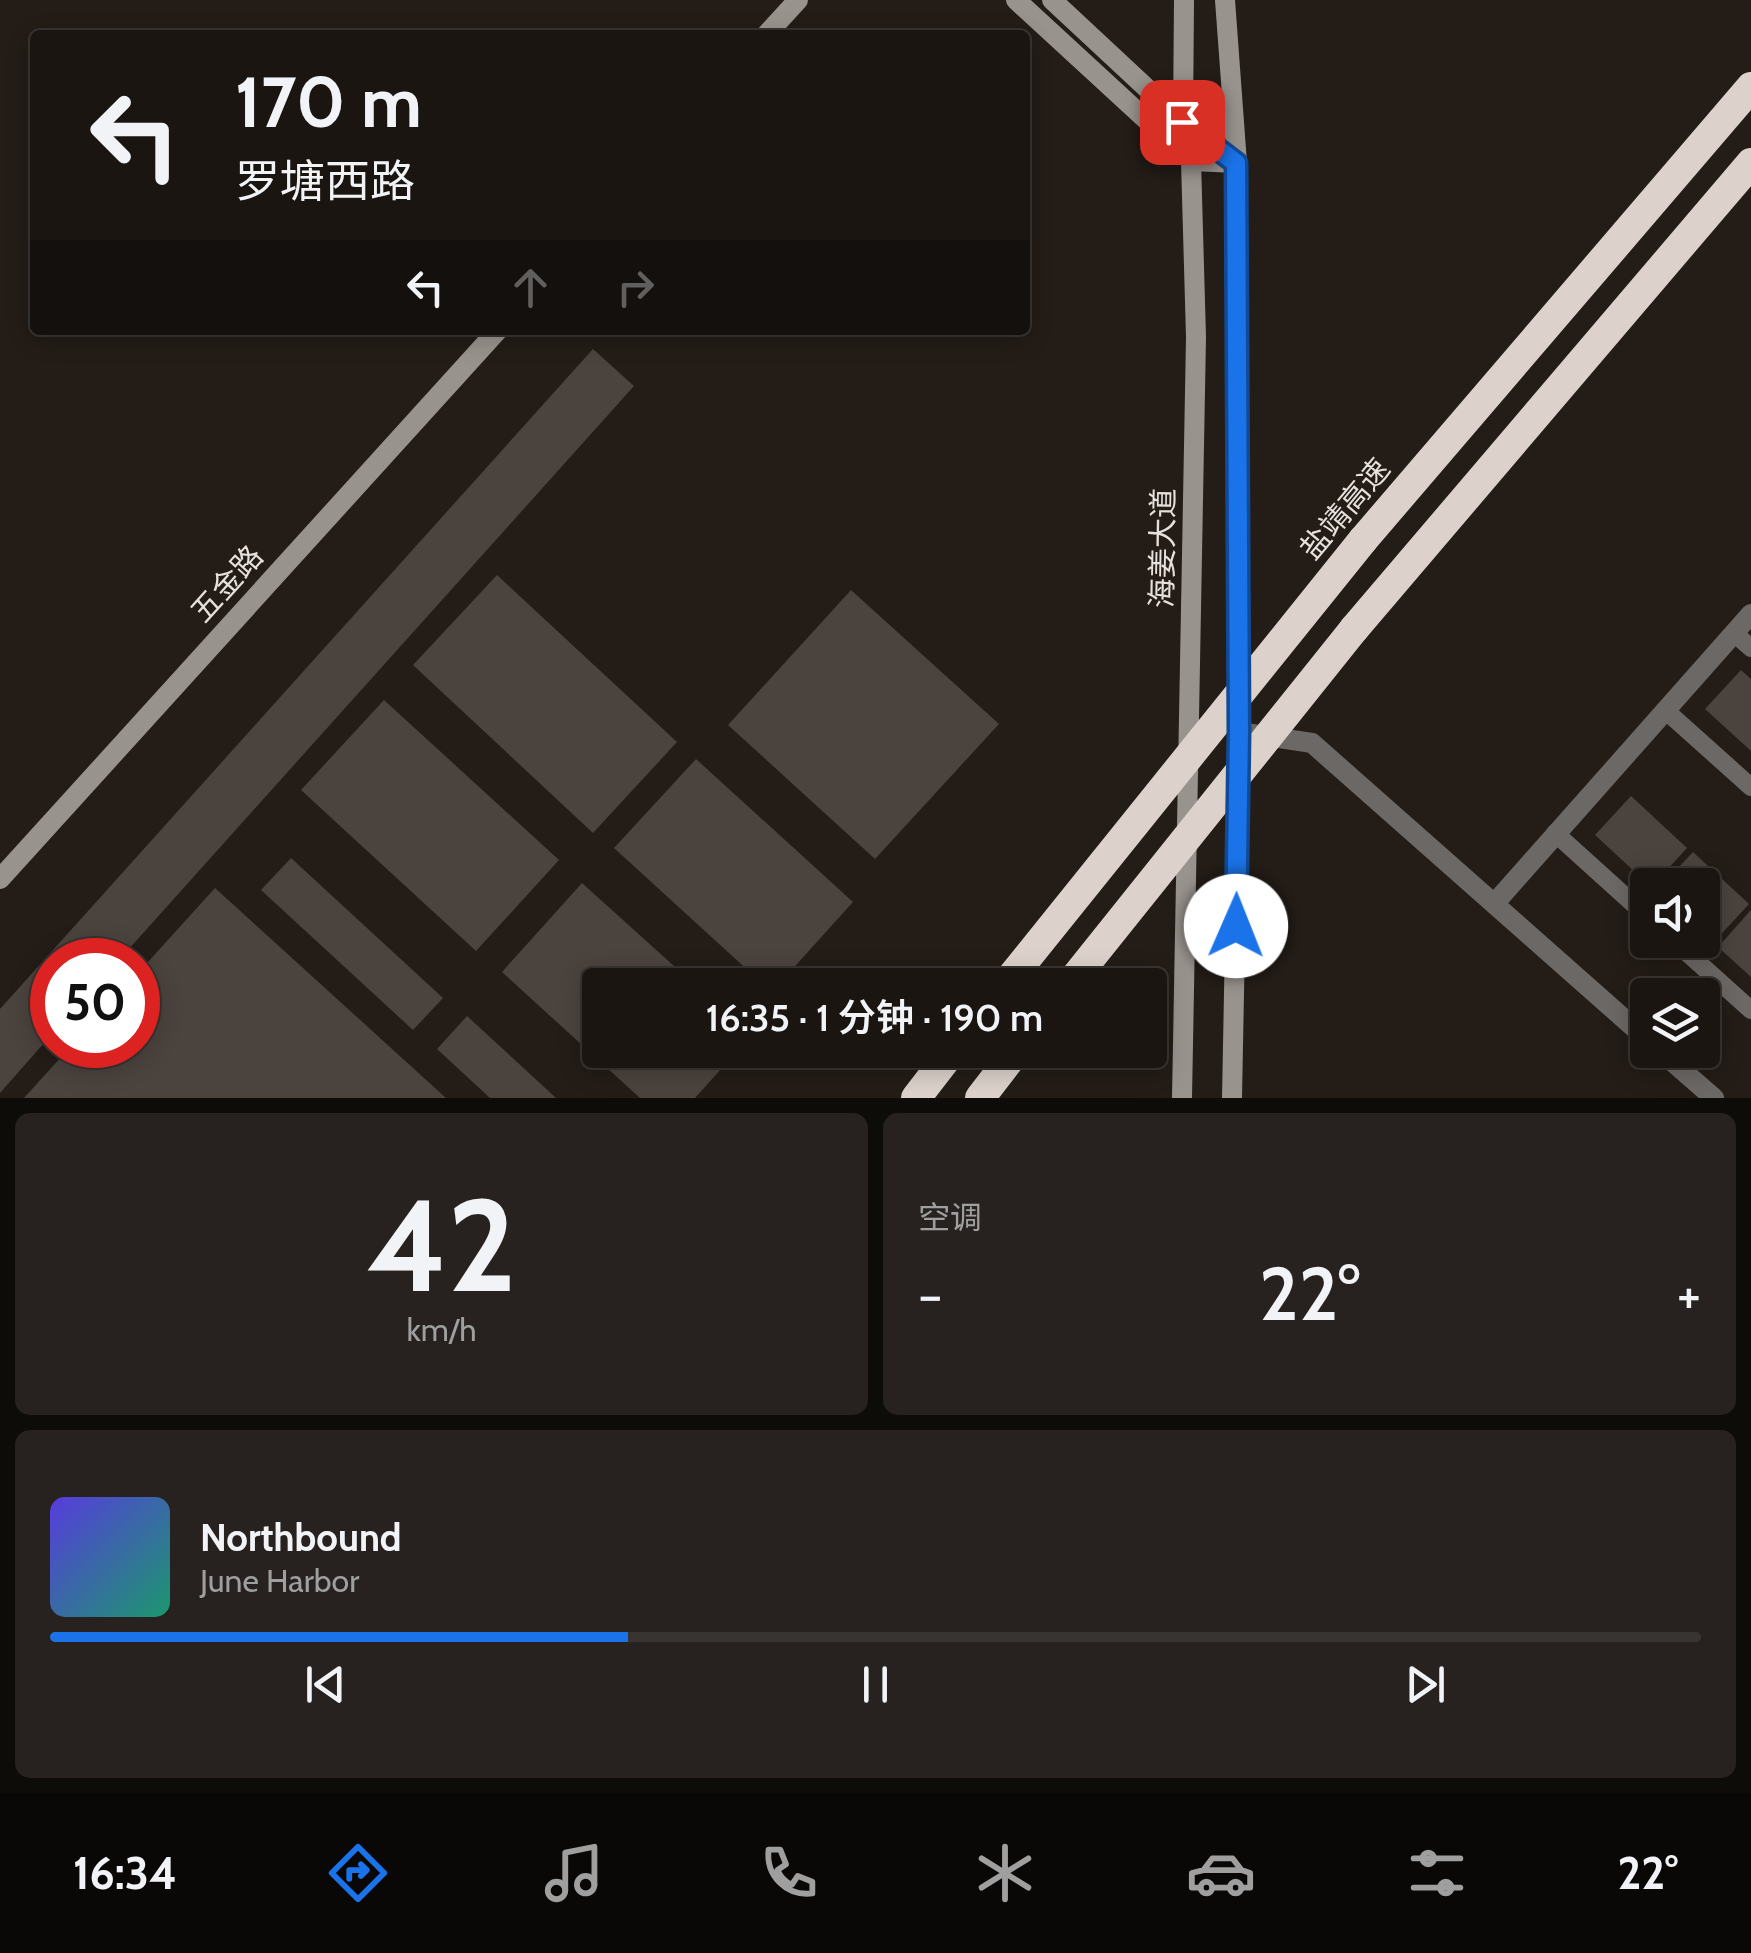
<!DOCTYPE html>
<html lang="zh">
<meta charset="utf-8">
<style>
:root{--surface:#1a1511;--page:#27221f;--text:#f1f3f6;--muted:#9f9f9f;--line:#383431;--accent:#1a73e8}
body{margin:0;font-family:Cabin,"Noto Sans SC",sans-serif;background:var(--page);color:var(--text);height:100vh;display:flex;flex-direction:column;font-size:38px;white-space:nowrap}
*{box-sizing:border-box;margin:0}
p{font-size:32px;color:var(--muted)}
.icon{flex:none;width:55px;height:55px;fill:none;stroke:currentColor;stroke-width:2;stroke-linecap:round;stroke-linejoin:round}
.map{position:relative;height:1098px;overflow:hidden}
.side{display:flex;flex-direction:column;gap:15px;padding:15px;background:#0e0c09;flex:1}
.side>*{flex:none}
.top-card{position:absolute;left:30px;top:30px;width:1000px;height:305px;border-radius:10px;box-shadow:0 5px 25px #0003,0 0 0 2px var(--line);background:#1a1511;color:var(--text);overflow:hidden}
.buttons{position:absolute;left:1630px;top:868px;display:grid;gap:20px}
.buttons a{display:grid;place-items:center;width:90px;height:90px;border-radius:10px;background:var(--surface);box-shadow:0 5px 25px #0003,0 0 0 2px var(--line);font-size:50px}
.speed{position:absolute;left:30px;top:938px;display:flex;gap:20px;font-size:50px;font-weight:700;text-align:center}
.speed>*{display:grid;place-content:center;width:130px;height:130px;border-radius:50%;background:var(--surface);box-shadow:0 5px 25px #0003,0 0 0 2px var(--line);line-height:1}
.speed .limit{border:15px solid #d22;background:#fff;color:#111}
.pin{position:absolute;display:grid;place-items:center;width:85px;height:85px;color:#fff;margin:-42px;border-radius:20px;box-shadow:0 5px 15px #0006}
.me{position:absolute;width:110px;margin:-55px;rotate:1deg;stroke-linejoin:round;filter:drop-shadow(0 0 8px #0008)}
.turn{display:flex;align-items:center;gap:35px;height:210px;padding:0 40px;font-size:45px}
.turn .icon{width:130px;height:130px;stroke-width:2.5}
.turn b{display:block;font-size:70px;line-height:85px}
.lanes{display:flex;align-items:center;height:95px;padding:0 40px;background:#0003;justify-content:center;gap:50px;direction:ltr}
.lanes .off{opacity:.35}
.big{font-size:75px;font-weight:600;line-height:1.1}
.side .card{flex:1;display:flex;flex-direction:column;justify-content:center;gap:15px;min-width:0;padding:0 35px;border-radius:15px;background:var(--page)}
.side .dial{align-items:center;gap:0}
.dial b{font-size:130px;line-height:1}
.song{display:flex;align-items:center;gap:30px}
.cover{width:120px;height:120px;border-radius:15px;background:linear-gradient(135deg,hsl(250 70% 55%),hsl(160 70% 35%))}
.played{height:10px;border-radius:5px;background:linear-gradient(90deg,var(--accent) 35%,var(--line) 35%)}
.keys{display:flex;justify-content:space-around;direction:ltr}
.heat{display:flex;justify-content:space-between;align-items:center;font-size:55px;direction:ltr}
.side .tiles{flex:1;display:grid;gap:15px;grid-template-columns:1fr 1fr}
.card:last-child{grid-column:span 2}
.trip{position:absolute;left:582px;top:968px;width:585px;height:100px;border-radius:10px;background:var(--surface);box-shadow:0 5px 25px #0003,0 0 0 2px var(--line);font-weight:600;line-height:100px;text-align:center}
.tabs{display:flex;height:160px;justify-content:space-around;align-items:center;background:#0a0807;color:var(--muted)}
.tabs .icon{width:70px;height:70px}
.tabs .current{color:var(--accent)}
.tabs b{font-size:45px;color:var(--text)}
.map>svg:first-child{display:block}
.building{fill:#4b433e}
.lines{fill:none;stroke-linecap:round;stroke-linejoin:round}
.lane{stroke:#6c6865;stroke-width:18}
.street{stroke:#6c6865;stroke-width:20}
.secondary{stroke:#99938e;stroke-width:20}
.highway{stroke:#dcd2cb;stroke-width:30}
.highway-bridge{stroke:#dcd2cb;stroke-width:30}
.route-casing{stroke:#114b97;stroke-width:25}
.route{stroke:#1a73e8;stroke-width:18}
.labels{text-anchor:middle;stroke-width:10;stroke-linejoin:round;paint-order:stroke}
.street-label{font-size:30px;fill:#e6e1dd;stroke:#231c17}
</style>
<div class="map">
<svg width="1751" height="1098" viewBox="0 0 1751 1098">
<rect width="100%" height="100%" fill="#231c17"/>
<path class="building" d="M593,349L634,386L119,960H52V1034L0,1093V1009Z
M497,575L677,742L593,833L413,665Z
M851,590L999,724L875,859L728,725Z
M1741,670L1751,679V751L1705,709Z
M384,700L559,860L476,951L301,790Z
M696,759L853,902L778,985H764L614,848Z
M1631,796L1687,848L1653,885H1649L1595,835Z
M1693,852L1749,904L1713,943L1702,934V885H1662Z
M291,858L443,998L413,1030L261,890Z
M582,883L695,985H600V1050H738L695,1098H640L502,972Z
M215,888L446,1098H24L72,1045H138V973Z
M1751,910V977L1718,947Z
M467,1016L556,1098H490L437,1049Z"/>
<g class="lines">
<path class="lane" d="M1734,633L1751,648
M1665,710L1751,787
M1555,833L1648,917
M1673,940L1751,1010"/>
<path class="street" d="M1239,732L1312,743L1648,1040
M1494,904L1751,614
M1659,1050L1714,1098"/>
<path class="secondary" d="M1016,0L1191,161L1237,163
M1052,0L1183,122L1237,163
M1225,0L1237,163L1239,732L1232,1098
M766,35L798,0
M0,879L498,330
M1182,1098L1196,337L1191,161L1183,122L1184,0"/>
<path class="highway" d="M1363,540L1751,87
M1354,629L1751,163
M916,1098L953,1050
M980,1098L1017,1050"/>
<path class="highway-bridge" d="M1005,985L1363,540
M1069,985L1354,629"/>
</g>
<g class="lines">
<defs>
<path id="route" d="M1182,122L1236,163L1239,732L1236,926"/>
</defs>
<use href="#route" class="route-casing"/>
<use href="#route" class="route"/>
</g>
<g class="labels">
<g class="street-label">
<text transform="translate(1345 509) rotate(-50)" y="10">盐靖高速</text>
<text transform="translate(1163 548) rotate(-89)" y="10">海姜大道</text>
<text transform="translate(227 584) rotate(-48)" y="10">五金路</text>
</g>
</g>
</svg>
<div class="buttons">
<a><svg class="icon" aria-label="sound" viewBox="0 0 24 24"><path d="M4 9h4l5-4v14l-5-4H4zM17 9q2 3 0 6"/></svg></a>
<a><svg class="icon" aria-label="layers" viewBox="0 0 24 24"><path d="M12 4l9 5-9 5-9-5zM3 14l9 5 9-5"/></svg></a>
</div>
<div class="speed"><div class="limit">50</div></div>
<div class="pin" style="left:1182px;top:122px;background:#d93025"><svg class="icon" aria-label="arrive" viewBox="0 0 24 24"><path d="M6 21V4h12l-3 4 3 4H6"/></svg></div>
<svg class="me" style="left:1236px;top:926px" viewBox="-20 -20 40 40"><circle r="19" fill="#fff"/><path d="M0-13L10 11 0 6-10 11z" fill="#1a73e8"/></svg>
<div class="trip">16:35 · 1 分钟 · 190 m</div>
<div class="top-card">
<div class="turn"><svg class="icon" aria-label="left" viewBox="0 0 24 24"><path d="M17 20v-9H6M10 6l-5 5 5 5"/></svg><div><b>170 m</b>罗塘西路</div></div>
<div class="lanes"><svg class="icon" aria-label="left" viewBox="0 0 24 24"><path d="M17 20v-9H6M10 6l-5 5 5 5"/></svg><svg class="icon off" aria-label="ahead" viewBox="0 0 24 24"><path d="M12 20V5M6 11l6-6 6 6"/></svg><svg class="icon off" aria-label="right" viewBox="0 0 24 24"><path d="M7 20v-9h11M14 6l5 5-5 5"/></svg></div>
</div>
</div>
<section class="side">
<div class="tiles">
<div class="card dial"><b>42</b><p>km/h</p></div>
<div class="card"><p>空调</p>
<div class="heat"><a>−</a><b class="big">22°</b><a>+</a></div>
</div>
<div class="card">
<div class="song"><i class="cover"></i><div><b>Northbound</b><p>June Harbor</p></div></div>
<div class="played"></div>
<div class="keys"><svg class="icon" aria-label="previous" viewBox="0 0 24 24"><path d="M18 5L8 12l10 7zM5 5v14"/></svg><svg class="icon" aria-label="pause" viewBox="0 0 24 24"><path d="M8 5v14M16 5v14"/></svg><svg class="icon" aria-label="next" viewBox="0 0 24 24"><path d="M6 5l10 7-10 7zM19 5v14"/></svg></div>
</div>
</div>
</section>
<nav class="tabs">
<b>16:34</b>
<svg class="icon current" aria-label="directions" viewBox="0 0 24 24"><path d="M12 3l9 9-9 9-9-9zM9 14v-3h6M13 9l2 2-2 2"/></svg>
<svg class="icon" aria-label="music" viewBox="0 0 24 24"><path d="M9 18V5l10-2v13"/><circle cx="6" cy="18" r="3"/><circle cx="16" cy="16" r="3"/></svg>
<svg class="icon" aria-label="phone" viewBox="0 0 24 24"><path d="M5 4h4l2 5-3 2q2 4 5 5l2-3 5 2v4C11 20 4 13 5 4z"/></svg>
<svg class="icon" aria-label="climate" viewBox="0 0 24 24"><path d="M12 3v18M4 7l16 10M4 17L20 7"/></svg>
<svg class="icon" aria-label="car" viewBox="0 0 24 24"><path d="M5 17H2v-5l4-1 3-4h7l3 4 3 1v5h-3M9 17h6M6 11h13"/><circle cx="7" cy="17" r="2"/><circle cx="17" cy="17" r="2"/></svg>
<svg class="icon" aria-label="filters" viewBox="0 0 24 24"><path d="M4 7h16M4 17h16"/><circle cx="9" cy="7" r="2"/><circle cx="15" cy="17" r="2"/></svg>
<b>22°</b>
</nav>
